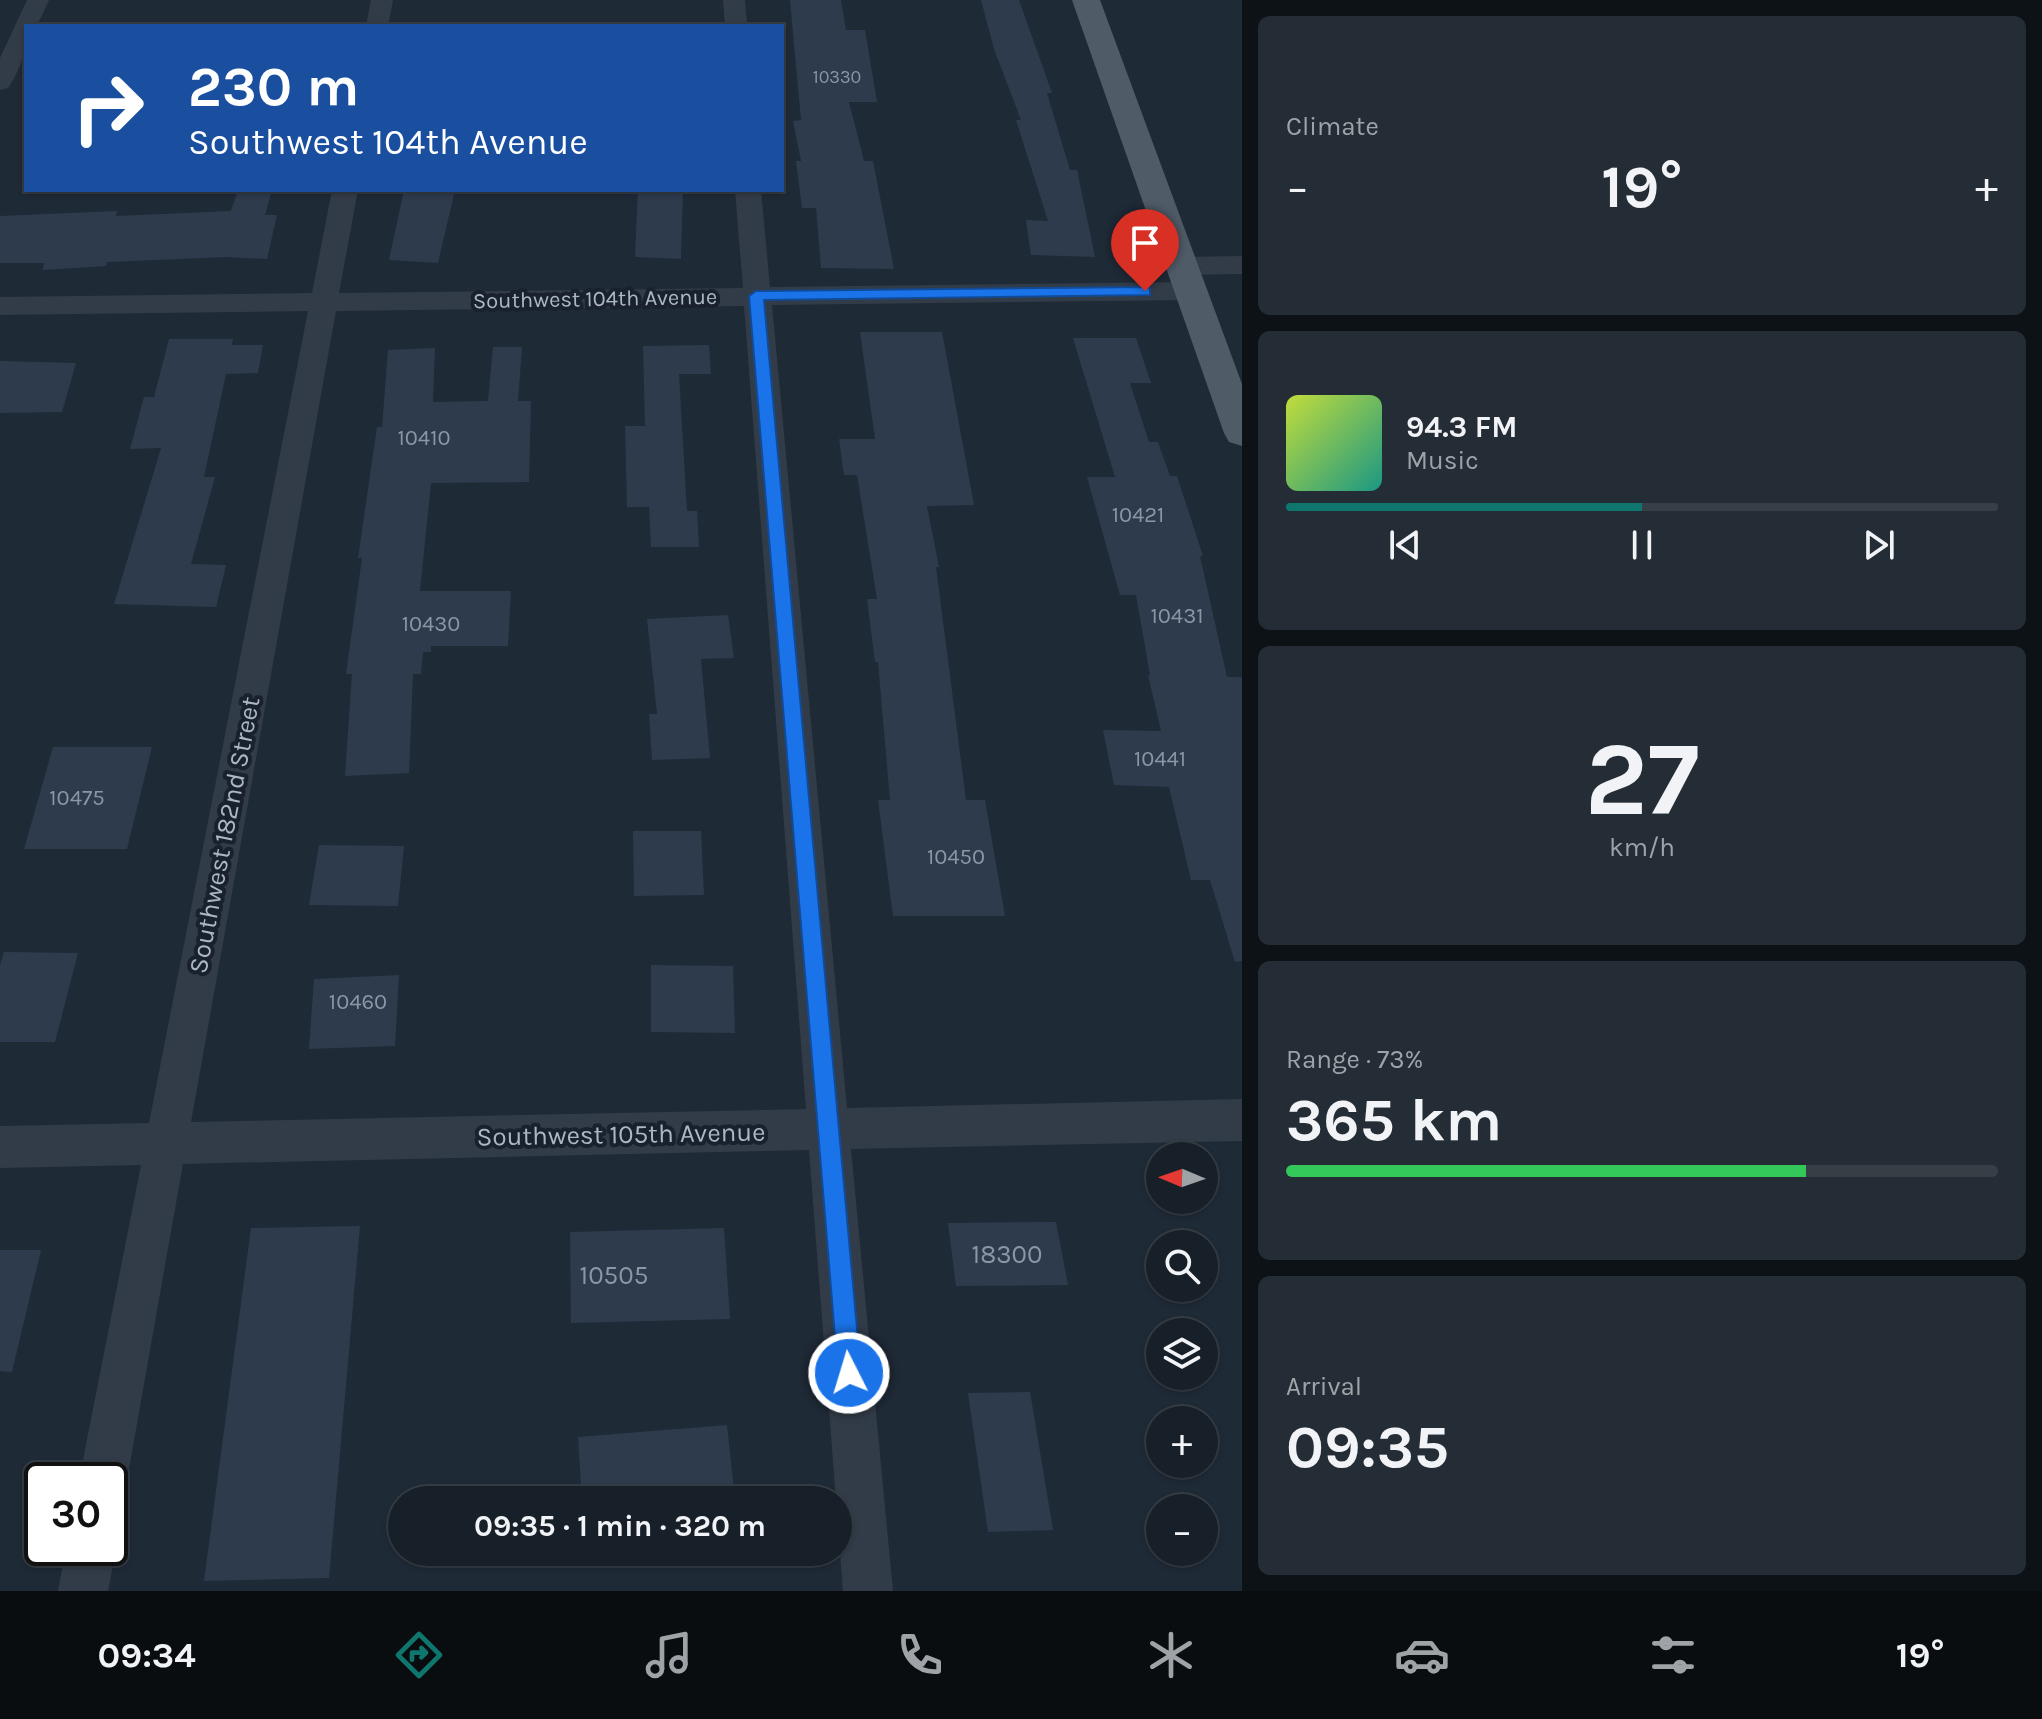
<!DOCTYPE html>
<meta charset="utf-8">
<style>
:root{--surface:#172029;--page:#242d35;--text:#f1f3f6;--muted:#9ea3a8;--line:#363e46;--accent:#0f766e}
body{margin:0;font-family:Karla,sans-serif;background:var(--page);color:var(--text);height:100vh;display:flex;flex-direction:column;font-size:30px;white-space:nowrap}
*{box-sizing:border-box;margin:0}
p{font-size:26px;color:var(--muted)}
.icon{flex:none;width:44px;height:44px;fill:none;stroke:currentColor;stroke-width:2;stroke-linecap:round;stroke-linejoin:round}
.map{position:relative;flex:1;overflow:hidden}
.side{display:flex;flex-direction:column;gap:16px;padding:16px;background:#0d1217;width:800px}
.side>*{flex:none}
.top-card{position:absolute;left:24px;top:24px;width:760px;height:168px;border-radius:0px;box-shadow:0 2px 6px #0004,0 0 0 2px var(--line);background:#1a4fa0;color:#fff;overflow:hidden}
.needle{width:52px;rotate:272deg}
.fabs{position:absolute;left:1146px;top:1142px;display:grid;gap:16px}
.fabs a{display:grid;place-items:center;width:72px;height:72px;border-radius:50%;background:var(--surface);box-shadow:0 2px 6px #0004,0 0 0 2px var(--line);font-size:40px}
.speed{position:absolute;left:24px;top:1462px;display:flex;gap:16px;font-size:40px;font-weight:700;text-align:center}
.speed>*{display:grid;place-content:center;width:104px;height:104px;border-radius:50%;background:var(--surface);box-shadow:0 2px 6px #0004,0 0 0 2px var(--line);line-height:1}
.speed .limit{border:4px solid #111;border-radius:12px;background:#fff;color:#111}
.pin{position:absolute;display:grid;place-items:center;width:68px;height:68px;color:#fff;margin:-82px -34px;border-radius:50% 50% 50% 0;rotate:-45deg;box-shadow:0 0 8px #0007}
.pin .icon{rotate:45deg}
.me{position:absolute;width:88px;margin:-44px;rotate:355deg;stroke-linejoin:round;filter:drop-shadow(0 0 6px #0008)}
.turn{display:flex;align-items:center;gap:28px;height:168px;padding:0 32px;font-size:36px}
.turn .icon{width:104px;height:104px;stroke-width:2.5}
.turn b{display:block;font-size:56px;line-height:68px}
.big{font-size:60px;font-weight:700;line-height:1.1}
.side .card{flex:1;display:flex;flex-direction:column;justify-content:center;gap:12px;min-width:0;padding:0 28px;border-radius:12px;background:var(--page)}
.side .dial{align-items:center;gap:0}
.dial b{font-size:104px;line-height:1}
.song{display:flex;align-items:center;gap:24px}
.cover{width:96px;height:96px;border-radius:12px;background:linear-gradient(135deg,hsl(70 70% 55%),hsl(170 70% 35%))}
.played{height:8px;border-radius:4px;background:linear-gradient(90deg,var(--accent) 50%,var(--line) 50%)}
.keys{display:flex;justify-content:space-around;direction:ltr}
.heat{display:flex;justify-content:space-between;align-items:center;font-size:44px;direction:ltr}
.charge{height:12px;border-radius:6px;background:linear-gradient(90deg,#34c759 73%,var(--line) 0)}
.trip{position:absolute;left:388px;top:1486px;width:464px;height:80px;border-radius:40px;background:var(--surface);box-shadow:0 2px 6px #0004,0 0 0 2px var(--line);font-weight:700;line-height:80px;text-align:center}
.menu{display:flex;height:128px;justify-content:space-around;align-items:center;background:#090d10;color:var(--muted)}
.menu .icon{width:56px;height:56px}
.menu .on{color:var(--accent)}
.menu b{font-size:36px;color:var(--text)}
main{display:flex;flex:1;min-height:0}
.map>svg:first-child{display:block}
.building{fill:#2d3b4c}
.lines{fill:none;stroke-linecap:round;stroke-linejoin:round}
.minor{fill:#323c48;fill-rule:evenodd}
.major{fill:#505b68;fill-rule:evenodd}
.route{fill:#1a73e8;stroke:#114b97;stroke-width:2}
.labels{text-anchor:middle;stroke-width:8;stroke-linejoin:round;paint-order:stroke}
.far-number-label{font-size:18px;fill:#8b96a6}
.far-street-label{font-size:22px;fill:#acb6c5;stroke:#18212c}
.number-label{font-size:22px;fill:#8b96a6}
.street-label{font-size:26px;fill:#acb6c5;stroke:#18212c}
.near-number-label{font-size:26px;fill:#8b96a6}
</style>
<main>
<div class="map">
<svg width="1242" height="1591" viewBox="0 0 1242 1591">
<rect width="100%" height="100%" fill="#1f2a37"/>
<path class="building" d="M790,0H841L846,30H865L877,102H849L864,161H873L894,269L821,268L816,208H802L796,161H801L793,121L801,120Z
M981,0H1019L1052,93H1047L1070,170H1077L1095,257L1031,255L1026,220L1048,221L1016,120H1021L994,49Z
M238,190H272L265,215H277L267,259L226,257L107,262L106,266L43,270L44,263H0V216L117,211L116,216L231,211Z
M404,190H455L438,263L389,260Z
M638,190H683L681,259L635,257Z
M860,332H942L974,505L927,506L939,567H936L966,800H985L1005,916H893L878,800H890L878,662H875L867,599H877L857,475H844L839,439H875Z
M1073,338H1136L1151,383H1130L1149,442H1158L1170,476H1177L1203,556H1200L1227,677H1242V961L1235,962L1210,880H1191L1169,787L1114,785L1103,730L1161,731L1148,675H1150L1136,595H1120L1087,477H1115Z
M169,339H233L232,345H263L258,373L226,374L204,477H215L191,564L226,565L216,607L114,604L161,448L130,449L144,397H154Z
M709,345L711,374H679L687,511H697L699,547H651L649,507H627L625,426H645L643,346Z
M493,347H522L518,401H531L529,482L431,483L420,591H511L508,646H431V652H423L421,674H413L409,773L345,776L352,674H346L362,558H358L377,427H382L388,350L435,348L433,402L488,401Z
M0,361L76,363L62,412L0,413Z
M728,615L734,658L701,659L710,758L652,760L649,714H657L647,619Z
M53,747H152L127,849H24Z
M633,831H701L704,895L634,896Z
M319,845L404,846L398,906L309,905Z
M4,952L78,953L55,1042H0V965Z
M651,965L733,966L735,1033L651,1032Z
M399,975L395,1046L309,1049L314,979Z
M1056,1222L1068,1285L956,1286L948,1223Z
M360,1226L329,1578L204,1581L251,1228Z
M724,1228L730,1319L571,1323L570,1232Z
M0,1250H41L12,1372L0,1371Z
M1030,1392L1053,1530L988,1532L968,1393Z
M727,1425L735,1500H582L578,1437Z"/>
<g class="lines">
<path class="minor" d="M27,0H49L37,26H26C26,49 22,68 8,88L0,90V58Z
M371,0H393L388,26H366Z
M723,0H745L747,26H725Z
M332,190H358L339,293L743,288L735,190H761L770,287L1190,282L1200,285L1204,291L1200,297L1190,300L772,305L847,1108L1242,1099V1141L851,1149L893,1591H843L809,1150L183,1164L127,1480L120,1497L110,1501V1480H79L141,1165L0,1168V1126L149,1123L308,311L0,315V297L312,293ZM744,306L806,1109L191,1122L336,311Z
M1242,256V274L1181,275L1172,272L1168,266L1172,260L1181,257Z
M110,1535L116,1548L108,1591H58L66,1548H110Z"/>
<path class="major" d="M1072,0H1100L1242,384V446L1229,442L1224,433Z"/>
</g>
<path class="route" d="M1145,287L1150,288V295L764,300L861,1373L858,1381L849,1385L841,1381L838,1373L749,296L756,291Z"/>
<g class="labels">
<g class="far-number-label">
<text x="837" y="83">10330</text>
</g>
<g class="far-street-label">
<text transform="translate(595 298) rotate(-1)" y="8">Southwest 104th Avenue</text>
</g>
<g class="number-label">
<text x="424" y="445">10410</text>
<text x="1138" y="522">10421</text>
<text x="1177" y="623">10431</text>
<text x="431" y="631">10430</text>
<text x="1160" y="766">10441</text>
<text x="77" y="805">10475</text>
<text x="956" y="864">10450</text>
<text x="358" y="1009">10460</text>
</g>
<g class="street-label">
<text transform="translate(224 835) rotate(-79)" y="9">Southwest 182nd Street</text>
<text transform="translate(621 1134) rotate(-1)" y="9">Southwest 105th Avenue</text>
</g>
<g class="near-number-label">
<text x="1007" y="1263">18300</text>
<text x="614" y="1284">10505</text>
</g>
</g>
</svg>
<div class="fabs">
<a><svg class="needle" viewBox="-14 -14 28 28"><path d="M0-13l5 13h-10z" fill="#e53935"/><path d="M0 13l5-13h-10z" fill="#9ea3a8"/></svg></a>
<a><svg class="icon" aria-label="search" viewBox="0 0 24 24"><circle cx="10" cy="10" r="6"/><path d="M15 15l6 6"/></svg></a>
<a><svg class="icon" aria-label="layers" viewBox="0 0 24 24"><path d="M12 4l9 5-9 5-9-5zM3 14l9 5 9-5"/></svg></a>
<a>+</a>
<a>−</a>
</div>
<div class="speed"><div class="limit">30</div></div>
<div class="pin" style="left:1145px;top:291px;background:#d93025"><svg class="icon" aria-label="arrive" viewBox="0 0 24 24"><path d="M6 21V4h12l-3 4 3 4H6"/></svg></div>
<svg class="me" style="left:849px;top:1373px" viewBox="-20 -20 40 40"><circle r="17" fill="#1a73e8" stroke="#fff" stroke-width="3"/><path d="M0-11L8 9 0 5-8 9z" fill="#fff"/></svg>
<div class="trip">09:35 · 1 min · 320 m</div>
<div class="top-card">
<div class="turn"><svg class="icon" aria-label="right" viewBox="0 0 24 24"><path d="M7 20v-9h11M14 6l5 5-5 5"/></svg><div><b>230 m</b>Southwest 104th Avenue</div></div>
</div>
</div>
<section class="side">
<div class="card"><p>Climate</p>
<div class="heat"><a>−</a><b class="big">19°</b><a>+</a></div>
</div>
<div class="card">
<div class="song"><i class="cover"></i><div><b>94.3 FM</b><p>Music</p></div></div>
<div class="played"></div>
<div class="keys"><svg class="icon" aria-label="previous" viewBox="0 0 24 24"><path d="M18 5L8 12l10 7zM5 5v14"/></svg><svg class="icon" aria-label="pause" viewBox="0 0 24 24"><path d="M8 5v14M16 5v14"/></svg><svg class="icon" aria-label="next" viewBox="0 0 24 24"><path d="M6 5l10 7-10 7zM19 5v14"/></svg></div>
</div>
<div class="card dial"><b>27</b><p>km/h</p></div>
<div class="card"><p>Range · 73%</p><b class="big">365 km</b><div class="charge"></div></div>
<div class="card"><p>Arrival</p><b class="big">09:35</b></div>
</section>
</main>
<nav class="menu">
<b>09:34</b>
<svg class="icon on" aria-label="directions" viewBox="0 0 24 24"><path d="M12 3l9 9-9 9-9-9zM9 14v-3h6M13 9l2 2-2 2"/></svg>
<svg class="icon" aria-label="music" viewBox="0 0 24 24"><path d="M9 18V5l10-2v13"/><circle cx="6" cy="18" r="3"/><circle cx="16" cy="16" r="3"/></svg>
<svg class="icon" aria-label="phone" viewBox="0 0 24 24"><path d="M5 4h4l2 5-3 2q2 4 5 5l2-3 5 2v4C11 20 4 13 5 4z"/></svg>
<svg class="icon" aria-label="climate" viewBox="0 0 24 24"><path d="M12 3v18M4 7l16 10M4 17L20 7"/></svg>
<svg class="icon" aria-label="car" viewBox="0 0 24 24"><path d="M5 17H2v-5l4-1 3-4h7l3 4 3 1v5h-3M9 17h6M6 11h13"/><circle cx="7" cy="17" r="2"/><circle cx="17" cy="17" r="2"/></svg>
<svg class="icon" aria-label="filters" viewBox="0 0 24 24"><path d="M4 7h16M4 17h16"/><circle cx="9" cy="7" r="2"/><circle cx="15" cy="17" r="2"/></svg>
<b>19°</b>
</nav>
